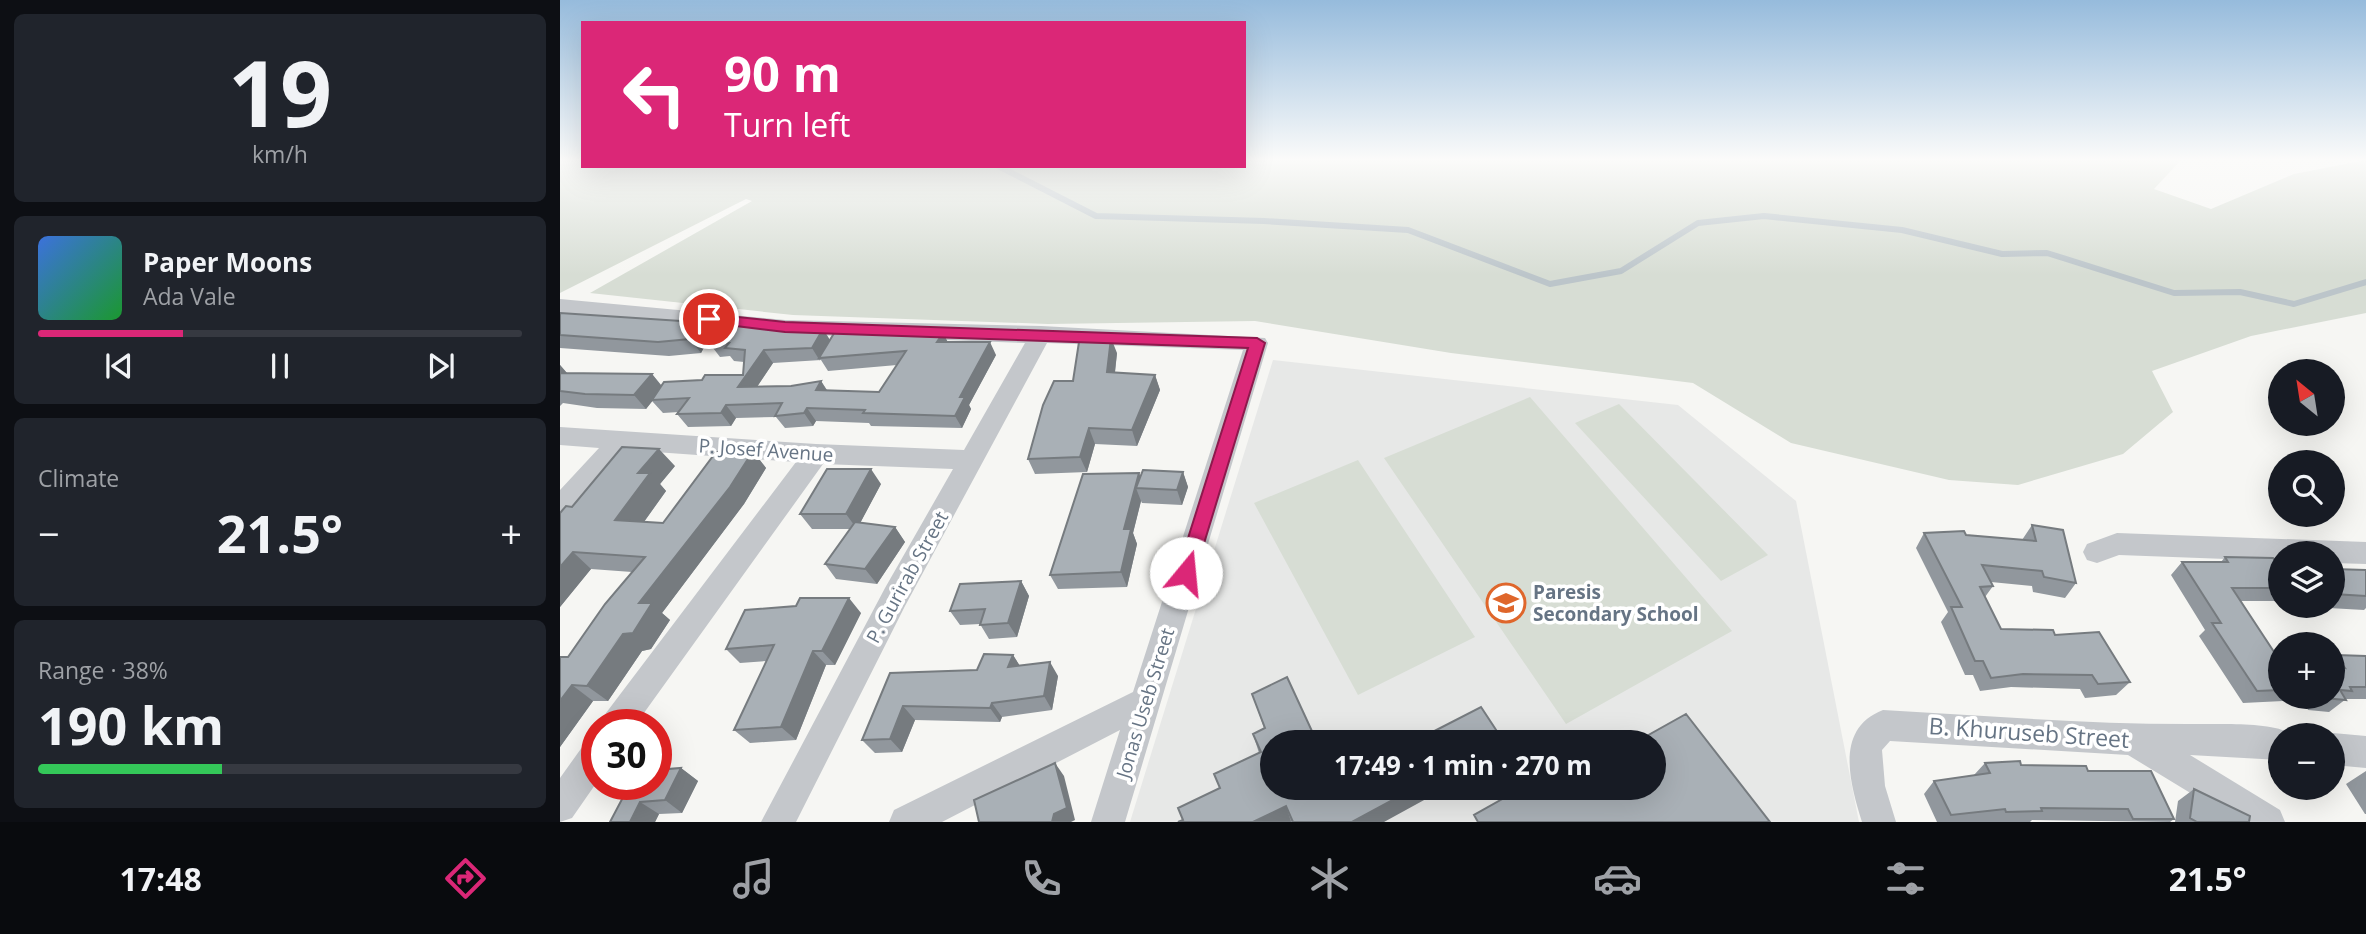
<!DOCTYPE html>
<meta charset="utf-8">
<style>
:root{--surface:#171b24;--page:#20242c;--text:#f1f3f6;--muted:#9ea1a6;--line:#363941;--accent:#db2777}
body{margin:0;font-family:"Open Sans",sans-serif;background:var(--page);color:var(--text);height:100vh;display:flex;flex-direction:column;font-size:26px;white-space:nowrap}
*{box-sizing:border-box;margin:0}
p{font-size:23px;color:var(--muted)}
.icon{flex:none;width:38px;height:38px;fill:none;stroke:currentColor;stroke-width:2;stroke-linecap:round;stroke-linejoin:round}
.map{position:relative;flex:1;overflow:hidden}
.details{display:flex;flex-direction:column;gap:14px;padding:14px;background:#0d0f14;width:560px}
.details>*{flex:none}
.banner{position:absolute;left:21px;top:21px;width:665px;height:147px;border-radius:0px;box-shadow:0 7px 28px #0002;background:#db2777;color:#fff;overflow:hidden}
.needle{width:46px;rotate:330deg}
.controls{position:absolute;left:1708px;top:359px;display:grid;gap:14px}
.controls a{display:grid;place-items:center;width:77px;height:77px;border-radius:50%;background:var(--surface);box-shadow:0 7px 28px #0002;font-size:35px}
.speed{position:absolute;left:21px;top:709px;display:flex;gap:14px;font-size:35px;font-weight:700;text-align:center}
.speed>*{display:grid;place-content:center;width:91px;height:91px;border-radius:50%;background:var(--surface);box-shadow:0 7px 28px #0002;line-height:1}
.speed .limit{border:10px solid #d22;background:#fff;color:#111}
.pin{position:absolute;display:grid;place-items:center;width:60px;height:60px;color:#fff;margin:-30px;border:4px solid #fff;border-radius:50%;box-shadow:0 2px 7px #0007}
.me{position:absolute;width:77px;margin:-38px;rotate:17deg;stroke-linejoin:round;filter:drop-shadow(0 0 5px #0008)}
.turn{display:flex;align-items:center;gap:24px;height:147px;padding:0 28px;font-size:32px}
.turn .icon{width:91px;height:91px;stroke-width:2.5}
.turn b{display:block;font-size:49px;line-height:60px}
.big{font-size:52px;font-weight:700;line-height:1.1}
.details .card{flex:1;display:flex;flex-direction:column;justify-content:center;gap:10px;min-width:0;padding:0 24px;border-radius:10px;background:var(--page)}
.details .dial{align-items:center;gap:0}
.dial b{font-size:91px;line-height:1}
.song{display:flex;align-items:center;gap:21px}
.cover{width:84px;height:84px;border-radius:10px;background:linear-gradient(135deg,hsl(220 70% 55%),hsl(130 70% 35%))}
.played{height:7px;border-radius:4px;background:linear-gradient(90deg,var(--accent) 30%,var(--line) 30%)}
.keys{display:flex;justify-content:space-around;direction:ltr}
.heat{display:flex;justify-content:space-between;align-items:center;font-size:38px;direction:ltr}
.charge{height:10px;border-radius:5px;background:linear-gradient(90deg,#34c759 38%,var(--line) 0)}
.trip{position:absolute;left:700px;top:730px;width:406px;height:70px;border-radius:35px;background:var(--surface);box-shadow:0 7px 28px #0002;font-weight:700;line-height:70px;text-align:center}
.tab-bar{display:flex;height:112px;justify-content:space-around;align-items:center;background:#090b0e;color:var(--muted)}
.tab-bar .icon{width:49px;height:49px}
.tab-bar .selected{color:var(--accent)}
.tab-bar b{font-size:32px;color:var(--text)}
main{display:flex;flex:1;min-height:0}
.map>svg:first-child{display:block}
.built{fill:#e7e8e7;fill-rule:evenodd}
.green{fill:#d7ddd4}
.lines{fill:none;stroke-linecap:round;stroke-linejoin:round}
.stream{stroke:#bcc5ca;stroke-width:6}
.minor{fill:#c4c7cb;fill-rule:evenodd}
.wall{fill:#91979d;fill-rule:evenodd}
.shaded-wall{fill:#767b7f}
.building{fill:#a9b0b6;stroke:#767b7f;stroke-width:2}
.route{fill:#db2777;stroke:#8e194d;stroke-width:2}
.labels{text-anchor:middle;stroke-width:7;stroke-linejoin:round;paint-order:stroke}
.street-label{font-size:19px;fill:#667484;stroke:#fff}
.poi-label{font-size:19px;font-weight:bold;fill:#667484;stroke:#fff;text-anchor:start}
.near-street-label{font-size:23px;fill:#667484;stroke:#fff}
</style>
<main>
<section class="details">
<div class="card dial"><b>19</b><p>km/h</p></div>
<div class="card">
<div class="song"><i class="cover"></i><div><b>Paper Moons</b><p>Ada Vale</p></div></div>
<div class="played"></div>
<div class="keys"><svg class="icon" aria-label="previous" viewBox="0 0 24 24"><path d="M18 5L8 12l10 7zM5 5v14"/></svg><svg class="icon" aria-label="pause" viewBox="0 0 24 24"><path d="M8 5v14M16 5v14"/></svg><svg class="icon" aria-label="next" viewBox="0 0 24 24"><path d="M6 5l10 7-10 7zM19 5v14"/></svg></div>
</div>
<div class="card"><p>Climate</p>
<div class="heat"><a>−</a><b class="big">21.5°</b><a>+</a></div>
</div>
<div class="card"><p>Range · 38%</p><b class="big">190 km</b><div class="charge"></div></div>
</section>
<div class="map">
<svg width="1806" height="822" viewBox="0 0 1806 822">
<rect width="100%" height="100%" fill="#f6f6f3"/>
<path class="built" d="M713,360L1118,405L1236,501L1299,822H570ZM712,742H1094V788H712Z"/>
<path class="green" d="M0,160H23V166H684V160H1621L1594,189L1651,209L1734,174L1806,160V313L1691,336L1592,371L1613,412L1563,454L1458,485L1389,480L1231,443L1133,383L891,353L695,321L488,324L233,315L30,293L192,201L186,199L0,293Z
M970,397L1172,631L1006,724L824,458Z
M1059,404L1208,555L1161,581L1015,423Z
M798,460L915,637L798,695L694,503Z"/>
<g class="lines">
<path class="stream" d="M438,166L536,216L704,221L848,230L990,284L1061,271L1138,223L1204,216L1342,230L1442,254L1487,253L1614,293L1680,292L1734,304L1806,282"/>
<path class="minor" d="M0,299L225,320L481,326L705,338L708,343L565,822H531L560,730L382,822H329L334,810L573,692L683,350L487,343L345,606L236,822H201L325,588L393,469L263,464L76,724H41L46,713L236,462L67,450L9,515L0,519V490L39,448L0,445V427L256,444L404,450L465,343L225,334L0,313Z
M1557,533L1806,542V564L1773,563V553H1720V561L1559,555L1537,563L1527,560L1523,552L1527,544Z
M1323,710C1430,716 1537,725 1644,724C1665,724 1717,722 1732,735H1720V760L1630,755L1720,810L1725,822H1678L1568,755L1330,741L1322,750L1325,786L1336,822H1302C1290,783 1274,729 1323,710Z
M1773,733L1806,736V768L1773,765V735H1769Z
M37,738V782L12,818L0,822V778L25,743Z"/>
</g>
<path class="wall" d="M0,313L152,332L141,353L109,356L0,348Z
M263,329L270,340L343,331L436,355L409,405L411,409L402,428L311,426L309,423L256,421L253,426L225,428L216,417L176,418L171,426L128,427L117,414L119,412L103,413L92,401L86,409L37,408L3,403L0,406V365L7,373L92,374L102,386L142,380L183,375L184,362L174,361L170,356L160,357L150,344L223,330ZM261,360L268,371L337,365L319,392L267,390L261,381L231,386L197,387L213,363Z
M557,353L555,373L595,375L600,390L577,446L535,444L527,472L475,474L468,459L513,381Z
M193,451L206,468L184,504L102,613L110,620L91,649L82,651L48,701H33L0,747L8,657L72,572L31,569L0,607L12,507L115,466L100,484L106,491L84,522L103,523Z
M623,472L628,487L622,505L582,503L581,501L573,533L577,544L567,587L498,589L490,575L579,473L580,477Z
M321,484L300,523L335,527L345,542L317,584L276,579L265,564L291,529H252L240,514Z
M1472,525L1516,583L1505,598L1473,592L1472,586L1431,582L1433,586L1425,597L1441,629L1495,635L1570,682L1556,695L1525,698L1520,689L1451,687L1420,691L1413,675H1405L1381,622L1388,612L1356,548L1364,533L1462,540Z
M1665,557L1720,567V601H1681L1720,661V696H1773V658L1776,655L1806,656V699H1786L1769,712L1748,710L1743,700L1683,703L1639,636L1645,630L1611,575L1622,562H1661Z
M1773,569L1806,570V608L1804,610L1734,606H1773Z
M461,581L469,596L457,637L429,639L420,624L400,625L390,611Z
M301,613L275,665H266L236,740L190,743L174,730L207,661L180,663L166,649Z
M453,655L459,665L498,676L492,710L442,717L440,722L355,720L342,752L315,753L302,740L330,673L417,670Z
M692,694L712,742L824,822H731L623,820L660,788L699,753L693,734L704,728Z
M1425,763L1528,771L1614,819L1610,822L1472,820L1470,822H1377L1364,794L1374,781L1414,775Z
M121,768L138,781L122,813L99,814L95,822H50Z
M1806,771V814H1805L1786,784Z
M886,788H917L893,800Z
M1634,789L1689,822H1615L1618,801Z"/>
<path class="shaded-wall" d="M142,318L152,332L141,353L130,339Z
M263,329L271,342L259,358L260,361L252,348Z
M383,333L390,346L377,342Z
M551,338L557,353L553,388L547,372Z
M430,342L436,355L409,405L411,409L402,428L395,416L400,397Z
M204,350L213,363L188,400L178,387Z
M0,365L12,379L0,373Z
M92,374L103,388L86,409L74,395Z
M595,375L600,390L577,446L572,430Z
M261,381L269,394L256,390Z
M166,405L176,418L171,426L161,413Z
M247,408L256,421L253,426L244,413Z
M529,428L535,444L527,472L520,457Z
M99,449L115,466L100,484L106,491L73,537L55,520L78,473Z
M193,451L206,468L184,504L102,613L110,620L91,649L82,651L48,701L27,686L63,634L79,603Z
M311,469L321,484L297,529L286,514Z
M623,472L628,487L622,505L617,490Z
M579,473L584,488H576L581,501L573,533L577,544L567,587L561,572L564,529Z
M335,527L345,542L317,584L305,569Z
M13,552L31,569L0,607V567Z
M461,581L469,596L457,637L448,623Z
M289,598L301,613L275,665L262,651Z
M253,651L266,665L236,740L221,727Z
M453,655L462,669L448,667Z
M490,662L498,676L492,710L484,696Z
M12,685L33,701L0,747V701Z
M432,703L442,717L440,722L430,708Z
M343,706L355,720L342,752L330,739Z
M495,763L504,776L515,820L511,822H492Z
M121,768L138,781L122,813L105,800Z
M855,788H886L824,822H792Z
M893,788H917L893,800Z
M80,802L99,814L95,822H70Z
M726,806L731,822H693Z"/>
<path class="building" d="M0,313L121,321L142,318L130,339L98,342L0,335Z
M162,325L221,327L218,331L263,329L252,348L204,350L178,387L231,386L261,381L256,390L319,392L346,351L259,358L276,330L341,328L340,331L383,333L377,342H430L400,397H405L395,416L303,413L305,410L247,408L244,413L215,416L222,403L166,405L161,413L117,414L129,398L92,400L104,382L142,380L145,375H183L185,350L165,348L169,343L150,344Z
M551,338L547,372L595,375L572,430L529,428L520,457L468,459L483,405L494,381H513L519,342Z
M0,371V373L92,374L74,395L25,394L0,391Z
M62,447L99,449L78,473H90L55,520L103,523L156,452L193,451L170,487L79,603H92L73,633L63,634L27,686L12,685L0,701V657H8L45,604L85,557L13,552L0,567V513L6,506L12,507Z
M267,469H311L286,514H240Z
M583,470L623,472L617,490L576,488Z
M579,473L564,529H571L561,572L490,575L523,474Z
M295,522L335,527L305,569L265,564Z
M1472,525L1503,530L1516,583L1484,577L1482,571L1422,565L1433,586L1420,587L1441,629L1493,630L1495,635L1539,632L1570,682L1538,684L1532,675L1463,674L1431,678L1423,661H1415L1391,607H1402L1364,533L1404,531L1406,535L1476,541Z
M1665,557L1713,558L1720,567V588H1672L1720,661V690L1697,691L1652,623H1661L1622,562H1668Z
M1773,569L1806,570V596L1773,594Z
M461,581L448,623L420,625L425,609L390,611L400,584Z
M240,598H289L262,651H253L221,727L174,730L214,645L166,649L185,610L236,606Z
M424,654L453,655L448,667L490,662L484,696L432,703L430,708L343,706L330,739L302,740L330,673L417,670Z
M1776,655L1806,656V687H1790L1792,691L1780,690L1786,700L1764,698L1763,696H1773V667L1785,668Z
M727,677L757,742H712V788H855L792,822H733L726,806L693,822H618L623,820L618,808L660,788L654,774L701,752L693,734L705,728L692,694Z
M921,707L944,742H853Z
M1126,714L1210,822H918L914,815L962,788H1094V742H1076Z
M836,735L840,742H823Z
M1460,761L1461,765L1526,766L1528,771H1591L1614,819H1573L1568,809L1481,808L1482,811L1446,812L1445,809L1391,815L1374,781L1430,773L1425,763Z
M495,763L507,808L494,814L492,822H419L414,800Z
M121,768L105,800L80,802L70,822H50L70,784H96V770Z
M1634,789L1690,816L1689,822H1637L1630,818Z"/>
<linearGradient id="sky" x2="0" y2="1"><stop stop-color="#96bbdc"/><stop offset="0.58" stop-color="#fbfbfa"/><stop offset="1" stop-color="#fbfbfa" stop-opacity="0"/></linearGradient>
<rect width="1806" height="275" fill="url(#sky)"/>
<path class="route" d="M149,314L225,322L697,338L705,343L635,573L633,579H619L617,573L688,348L225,332L144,322V316Z"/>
<defs>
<symbol id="school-ring" viewBox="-11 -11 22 22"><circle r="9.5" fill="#fff" stroke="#df662b" stroke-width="1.5"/><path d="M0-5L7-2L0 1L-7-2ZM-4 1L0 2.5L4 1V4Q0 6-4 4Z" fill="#df662b"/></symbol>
</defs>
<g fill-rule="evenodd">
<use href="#school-ring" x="924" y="581" width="44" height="44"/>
</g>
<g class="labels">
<g class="street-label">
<text transform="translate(206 450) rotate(4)" y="7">P. Josef Avenue</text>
<text transform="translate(347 577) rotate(-61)" y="7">P. Gurirab Street</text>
<text transform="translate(585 703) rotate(-73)" y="7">Jonas Useb Street</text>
</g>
<g class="poi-label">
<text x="973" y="599">Paresis<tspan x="973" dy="22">Secondary School</tspan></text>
</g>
<g class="near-street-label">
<text transform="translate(1469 733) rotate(4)" y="8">B. Khuruseb Street</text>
</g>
</g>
</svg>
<div class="controls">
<a><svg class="needle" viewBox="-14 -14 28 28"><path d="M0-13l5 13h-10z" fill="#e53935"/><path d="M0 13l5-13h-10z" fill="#9ea1a6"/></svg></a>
<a><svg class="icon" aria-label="search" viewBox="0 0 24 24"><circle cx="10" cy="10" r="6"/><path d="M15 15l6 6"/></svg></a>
<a><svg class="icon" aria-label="layers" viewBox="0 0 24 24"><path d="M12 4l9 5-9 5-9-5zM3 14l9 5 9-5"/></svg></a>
<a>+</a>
<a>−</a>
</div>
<div class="speed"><div class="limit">30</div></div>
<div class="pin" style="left:149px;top:319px;background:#d93025"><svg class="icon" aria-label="arrive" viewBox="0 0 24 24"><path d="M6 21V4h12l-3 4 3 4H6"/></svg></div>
<svg class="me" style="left:626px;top:573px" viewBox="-20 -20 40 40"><circle r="19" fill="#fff"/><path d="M0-13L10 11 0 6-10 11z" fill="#db2777"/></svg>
<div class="trip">17:49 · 1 min · 270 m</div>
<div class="banner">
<div class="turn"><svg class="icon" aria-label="left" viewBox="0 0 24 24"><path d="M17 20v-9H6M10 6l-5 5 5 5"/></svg><div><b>90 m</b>Turn left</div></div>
</div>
</div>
</main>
<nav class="tab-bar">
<b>17:48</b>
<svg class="icon selected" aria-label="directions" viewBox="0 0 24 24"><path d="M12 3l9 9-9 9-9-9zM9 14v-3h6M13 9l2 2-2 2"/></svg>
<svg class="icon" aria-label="music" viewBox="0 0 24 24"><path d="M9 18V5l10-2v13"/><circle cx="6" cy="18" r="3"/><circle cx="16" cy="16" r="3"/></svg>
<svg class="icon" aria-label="phone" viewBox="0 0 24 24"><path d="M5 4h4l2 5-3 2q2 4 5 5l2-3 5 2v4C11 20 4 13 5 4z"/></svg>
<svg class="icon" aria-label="climate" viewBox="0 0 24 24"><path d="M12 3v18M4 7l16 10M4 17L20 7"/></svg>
<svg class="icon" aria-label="car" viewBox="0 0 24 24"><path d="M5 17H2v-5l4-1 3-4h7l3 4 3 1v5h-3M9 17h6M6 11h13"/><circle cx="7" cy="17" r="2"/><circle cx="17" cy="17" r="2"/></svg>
<svg class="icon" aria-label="filters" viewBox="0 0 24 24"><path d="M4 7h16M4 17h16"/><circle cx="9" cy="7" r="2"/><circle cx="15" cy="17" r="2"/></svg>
<b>21.5°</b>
</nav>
